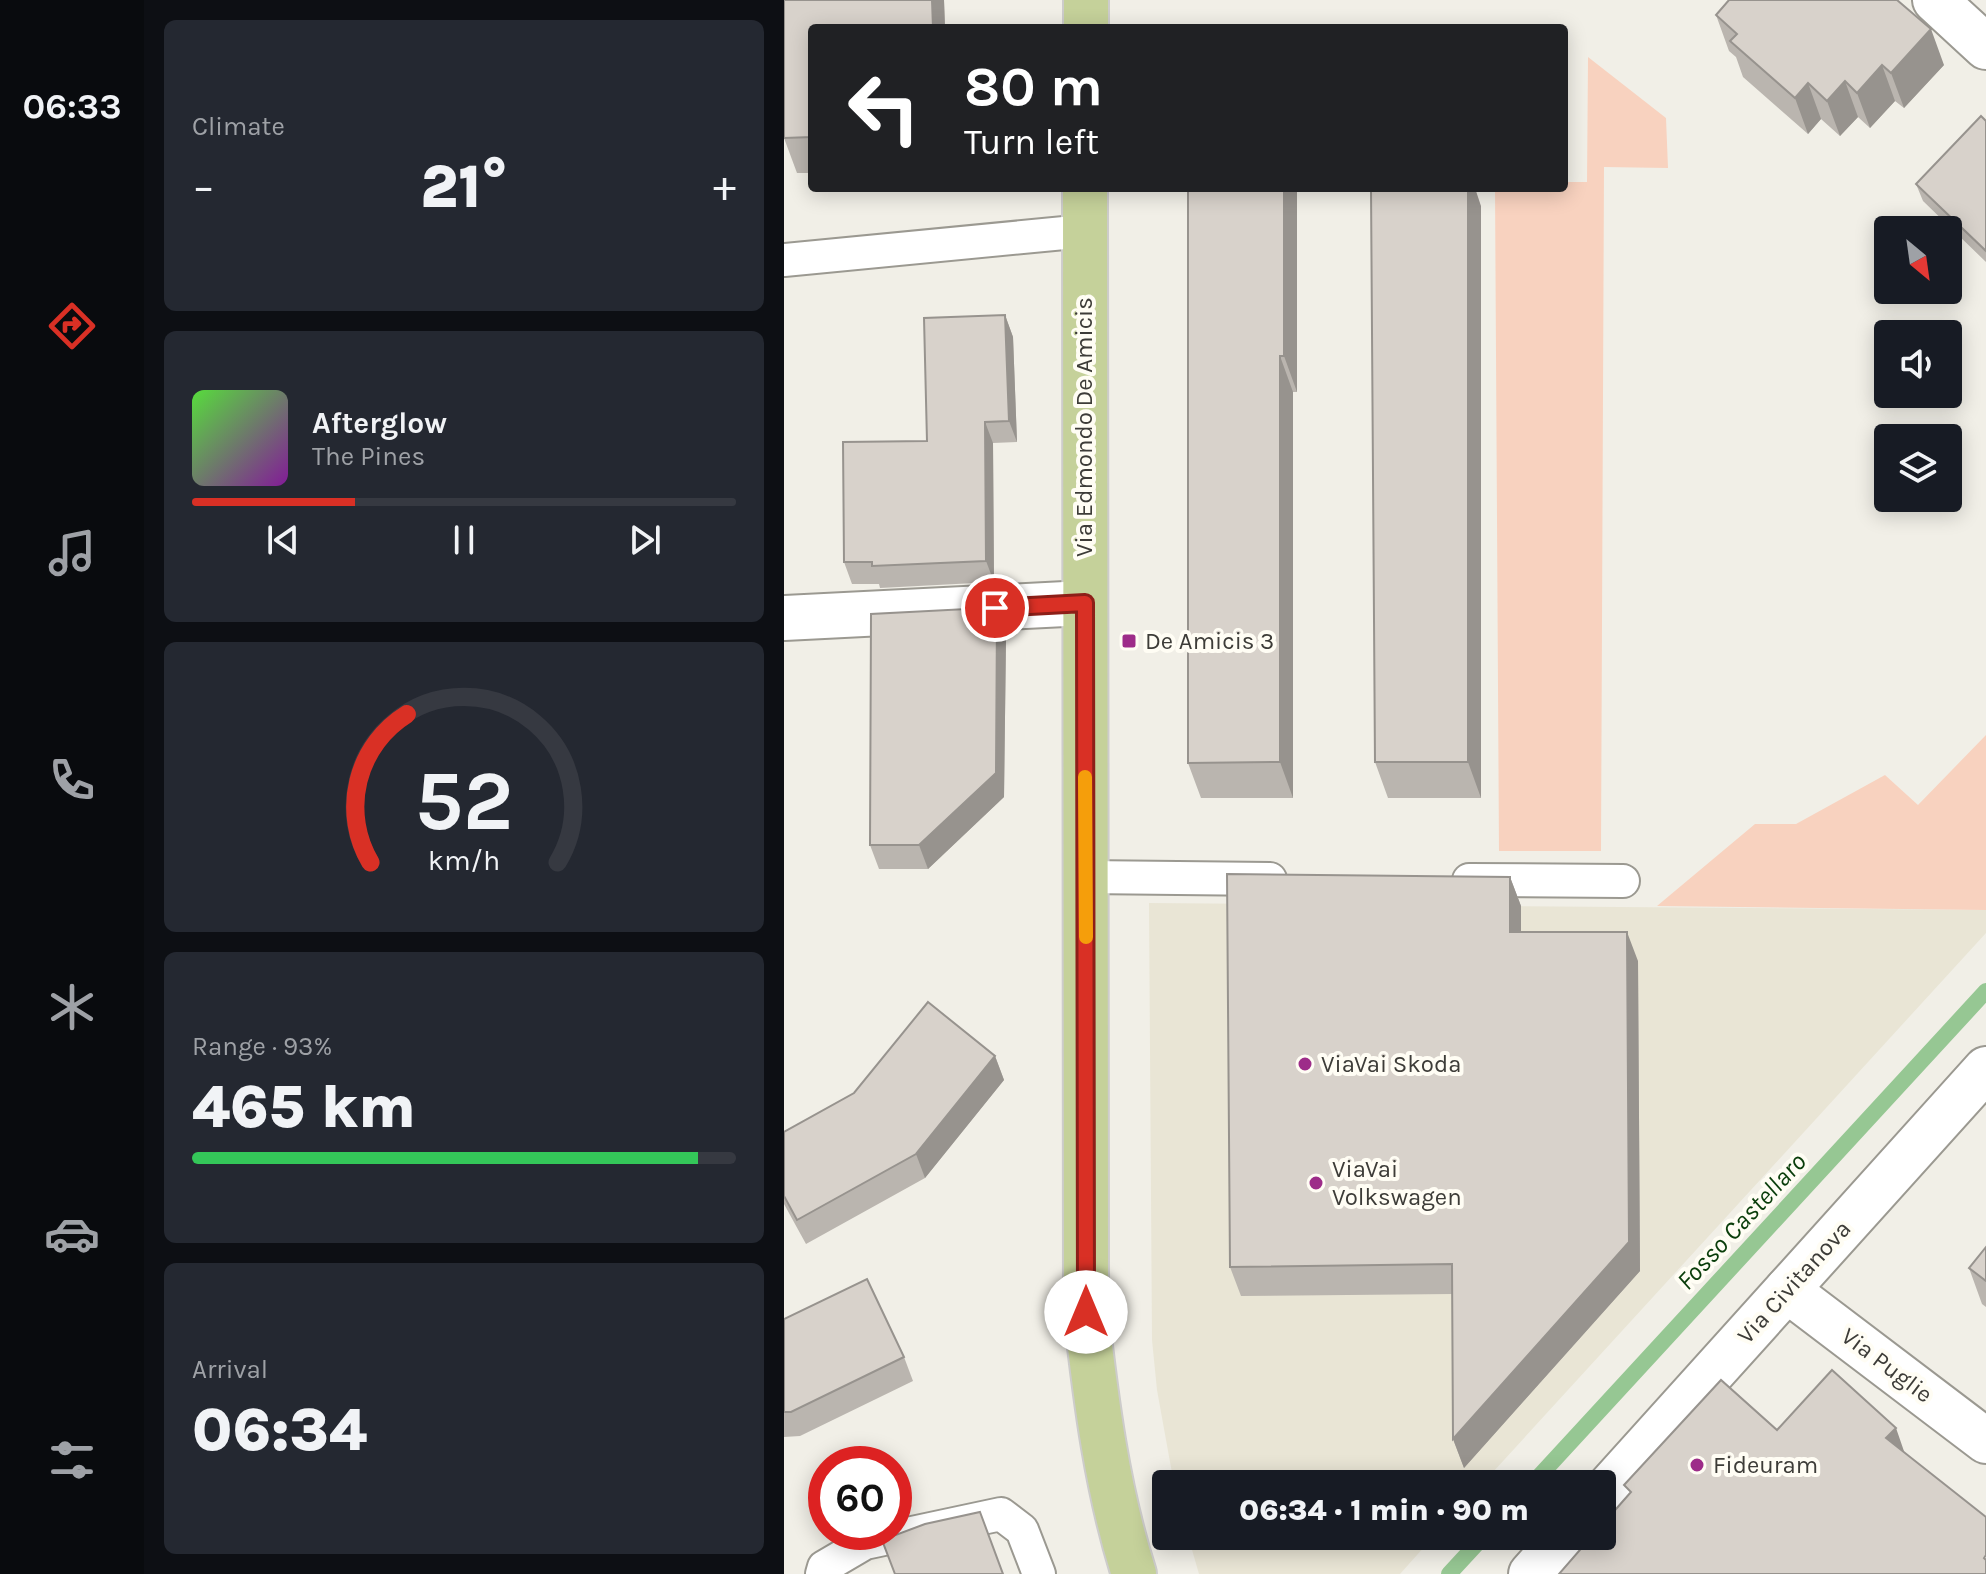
<!DOCTYPE html>
<meta charset="utf-8">
<style>
:root{--surface:#171b24;--page:#242831;--text:#f1f3f6;--muted:#9ea1a6;--line:#363941;--accent:#d93025}
body{margin:0;font-family:Karla,sans-serif;background:var(--page);color:var(--text);height:100vh;display:flex;flex-direction:column;font-size:30px;white-space:nowrap}
*{box-sizing:border-box;margin:0}
p{font-size:26px;color:var(--muted)}
.icon{flex:none;width:44px;height:44px;fill:none;stroke:currentColor;stroke-width:2;stroke-linecap:round;stroke-linejoin:round}
.map{position:relative;flex:1;overflow:hidden}
.details{display:flex;flex-direction:column;gap:20px;padding:20px;background:#0d0f14;width:640px}
.details>*{flex:none}
.banner{position:absolute;left:24px;top:24px;width:760px;height:168px;border-radius:8px;box-shadow:0 4px 20px #0003;background:#202124;color:#fff;overflow:hidden}
.needle{width:52px;rotate:151deg}
.buttons{position:absolute;left:1090px;top:216px;display:grid;gap:16px}
.buttons a{display:grid;place-items:center;width:88px;height:88px;border-radius:8px;background:var(--surface);box-shadow:0 4px 20px #0003;font-size:40px}
.speed{position:absolute;left:24px;top:1446px;display:flex;gap:16px;font-size:40px;font-weight:700;text-align:center}
.speed>*{display:grid;place-content:center;width:104px;height:104px;border-radius:50%;background:var(--surface);box-shadow:0 4px 20px #0003;line-height:1}
.speed .limit{border:12px solid #d22;background:#fff;color:#111}
.pin{position:absolute;display:grid;place-items:center;width:68px;height:68px;color:#fff;margin:-34px;border:4px solid #fff;border-radius:50%;box-shadow:0 2px 8px #0007}
.me{position:absolute;width:88px;margin:-44px;rotate:0deg;stroke-linejoin:round;filter:drop-shadow(0 0 6px #0008)}
.turn{display:flex;align-items:center;gap:28px;height:168px;padding:0 24px;font-size:36px}
.turn .icon{width:104px;height:104px;stroke-width:2.5}
.turn b{display:block;font-size:56px;line-height:68px}
.big{font-size:60px;font-weight:800;line-height:1.1}
.details .widget{flex:1;display:flex;flex-direction:column;justify-content:center;gap:12px;min-width:0;padding:0 28px;border-radius:12px;background:var(--page)}
.details .dial{align-items:center;gap:0}
.dial svg{height:208px;overflow:visible;fill:none;stroke:var(--line);stroke-width:7;stroke-linecap:round;text-anchor:middle}
.dial text{fill:var(--text);stroke:none}
.song{display:flex;align-items:center;gap:24px}
.cover{width:96px;height:96px;border-radius:12px;background:linear-gradient(135deg,hsl(110 70% 55%),hsl(290 70% 35%))}
.played{height:8px;border-radius:4px;background:linear-gradient(90deg,var(--accent) 30%,var(--line) 30%)}
.keys{display:flex;justify-content:space-around;direction:ltr}
.heat{display:flex;justify-content:space-between;align-items:center;font-size:44px;direction:ltr}
.charge{height:12px;border-radius:6px;background:linear-gradient(90deg,#34c759 93%,var(--line) 0)}
.trip{position:absolute;left:368px;top:1470px;width:464px;height:80px;border-radius:8px;background:var(--surface);box-shadow:0 4px 20px #0003;font-weight:800;line-height:80px;text-align:center}
main{display:flex;flex:1;min-height:0}
.dock{display:flex;flex-direction:column;width:144px;justify-content:space-around;align-items:center;background:#090b0e;color:var(--muted)}
.dock .icon{width:56px;height:56px}
.dock .on{color:var(--accent)}
.dock b{font-size:36px;color:var(--text)}
.map>svg:first-child{display:block}
.built{fill:#e9e5d5}
.garden{fill:#f8d2bf}
.lines{fill:none;stroke-linecap:round;stroke-linejoin:round}
.stream{stroke:#96c793;stroke-width:16}
.lane-casing{stroke:#9b9991;stroke-width:36}
.street-casing{stroke:#9b9991;stroke-width:48}
.secondary-casing{stroke:#9b9991;stroke-width:48}
.primary-casing{stroke:#cdcccb;stroke-width:48}
.lane{stroke:#fff;stroke-width:32}
.street{stroke:#fff;stroke-width:44}
.secondary{stroke:#fff;stroke-width:44}
.primary{stroke:#c5d19a;stroke-width:44}
.wall{fill:#bab5af}
.shaded-wall{fill:#97938e}
.building{fill:#d8d2cb;stroke:#97938e;stroke-width:2}
.route-casing{stroke:#8d1f18;stroke-width:20}
.route{stroke:#d93025;stroke-width:14}
.slow{stroke:#f59e0b;stroke-width:14}
.poi-dot{fill:#9d2c89;stroke:#fffdf4;stroke-width:3}
.labels{text-anchor:middle;stroke-width:8;stroke-linejoin:round;paint-order:stroke}
.street-label{font-size:24px;fill:#3d3c38;stroke:#fffdf4}
.poi-label{font-size:24px;fill:#3d3c38;stroke:#fffdf4;text-anchor:start}
.water-label{font-size:26px;font-style:italic;fill:#093d0a;stroke:#fffdf4}
</style>
<main>
<nav class="dock">
<b>06:33</b>
<svg class="icon on" aria-label="directions" viewBox="0 0 24 24"><path d="M12 3l9 9-9 9-9-9zM9 14v-3h6M13 9l2 2-2 2"/></svg>
<svg class="icon" aria-label="music" viewBox="0 0 24 24"><path d="M9 18V5l10-2v13"/><circle cx="6" cy="18" r="3"/><circle cx="16" cy="16" r="3"/></svg>
<svg class="icon" aria-label="phone" viewBox="0 0 24 24"><path d="M5 4h4l2 5-3 2q2 4 5 5l2-3 5 2v4C11 20 4 13 5 4z"/></svg>
<svg class="icon" aria-label="climate" viewBox="0 0 24 24"><path d="M12 3v18M4 7l16 10M4 17L20 7"/></svg>
<svg class="icon" aria-label="car" viewBox="0 0 24 24"><path d="M5 17H2v-5l4-1 3-4h7l3 4 3 1v5h-3M9 17h6M6 11h13"/><circle cx="7" cy="17" r="2"/><circle cx="17" cy="17" r="2"/></svg>
<svg class="icon" aria-label="filters" viewBox="0 0 24 24"><path d="M4 7h16M4 17h16"/><circle cx="9" cy="7" r="2"/><circle cx="15" cy="17" r="2"/></svg>
</nav>
<section class="details">
<div class="widget"><p>Climate</p>
<div class="heat"><a>−</a><b class="big">21°</b><a>+</a></div>
</div>
<div class="widget">
<div class="song"><i class="cover"></i><div><b>Afterglow</b><p>The Pines</p></div></div>
<div class="played"></div>
<div class="keys"><svg class="icon" aria-label="previous" viewBox="0 0 24 24"><path d="M18 5L8 12l10 7zM5 5v14"/></svg><svg class="icon" aria-label="pause" viewBox="0 0 24 24"><path d="M8 5v14M16 5v14"/></svg><svg class="icon" aria-label="next" viewBox="0 0 24 24"><path d="M6 5l10 7-10 7zM19 5v14"/></svg></div>
</div>
<div class="widget dial"><svg viewBox="0 0 100 80">
<path d="M14 69A42 42 0 1 1 86 69"/>
<path d="M14 69A42 42 0 0 1 28 12" stroke="#d93025"/>
<text x="50" y="56" font-size="32" font-weight="700">52</text>
<text x="50" y="72" font-size="11">km/h</text>
</svg></div>
<div class="widget"><p>Range · 93%</p><b class="big">465 km</b><div class="charge"></div></div>
<div class="widget"><p>Arrival</p><b class="big">06:34</b></div>
</section>
<div class="map">
<svg width="1202" height="1574" viewBox="0 0 1202 1574">
<rect width="100%" height="100%" fill="#f1efe7"/>
<path class="built" d="M365,903L1202,910V933L698,1484H390L373,1390L368,1340Z
M404,1536H650L616,1574H415Z"/>
<path class="garden" d="M804,57L882,118L884,168L820,167L817,851H715L711,188H780V182H803Z
M1202,735V910L873,906L971,824H1012L1101,775L1134,805Z"/>
<g class="lines">
<path class="stream" d="M748,1484L1202,991
M665,1574L700,1536"/>
<defs>
<path id="lane" d="M0,260L301,231
M301,877L486,879
M685,880L839,881
M38,1574L40,1567L81,1543L217,1514L238,1530L255,1574"/>
<path id="street" d="M1151,0L1202,47
M0,618L301,603
M1003,1290L1202,1441"/>
<path id="secondary" d="M818,1495L1202,1069
M747,1574L781,1536"/>
<path id="primary" d="M302,28V0
M301,188L302,1312C312,1401 323,1489 350,1574"/>
</defs>
<use href="#lane" class="lane-casing"/>
<use href="#street" class="street-casing"/>
<use href="#secondary" class="secondary-casing"/>
<use href="#primary" class="primary-casing"/>
<use href="#lane" class="lane"/>
<use href="#street" class="street"/>
<use href="#secondary" class="secondary"/>
<use href="#primary" class="primary"/>
</g>
<path class="wall" d="M0,0H160L161,28H28V173H13L0,138Z
M932,15L1160,65L1120,108L1111,101L1086,128L1074,117L1056,136L1037,119L1024,134L959,77L952,57L945,51Z
M1202,121V262L1139,201L1132,184Z
M404,188H513V392H509V798H417L404,763Z
M697,206V798H604L591,762Z
M221,315L229,337L233,442L209,443L210,582L96,588L95,584H68L60,562L143,441Z
M204,614H213L222,638L220,797L144,869H95L86,845Z
M726,877L737,906V932L854,961L856,1271L680,1468L669,1439L668,1294L457,1296L446,1267Z
M211,1056L220,1080L141,1178L22,1244L0,1204V1132Z
M1202,1247V1307L1198,1304L1185,1268Z
M0,1319L120,1357L129,1381L16,1436L0,1437Z"/>
<path class="shaded-wall" d="M148,0H160L161,28H149Z
M1147,29L1160,65L1120,108L1107,73Z
M1098,65L1111,101L1086,128L1073,93Z
M1061,81L1074,117L1056,136L1043,101Z
M1024,83L1037,119L1024,134L1011,98Z
M500,188H513V392L500,356Z
M684,188H691L697,206V798L684,762Z
M221,315L229,337L233,442L225,421Z
M496,356L509,392V798L496,762Z
M201,422L209,443L210,582L202,561Z
M213,614L222,638L220,797L144,869L135,845Z
M726,877L737,906V961L726,932Z
M843,932L854,961L856,1271L680,1468L669,1439Z
M211,1056L220,1080L141,1178L132,1154Z
M1112,1428L1122,1457L1102,1438Z"/>
<path class="building" d="M0,0H148L149,28H28V137L0,138Z
M945,0H1113L1147,29L1107,73L1098,65L1073,93L1061,81L1043,101L1024,83L1011,98L946,41L953,34L932,15Z
M500,27V28H404Z
M1197,116L1202,121V251L1132,184Z
M404,188H500V356H496V762L404,763Z
M587,188H684V762H591Z
M221,315L225,421L201,422L202,561L88,566V562H60L59,442L143,441L140,318Z
M202,608V614H213L212,773L135,845H86L87,614Z
M443,874L726,877V932H843L845,1242L669,1439L668,1264L446,1267Z
M144,1002L211,1056L132,1154L13,1220L0,1196V1132L70,1093Z
M1202,1247V1281L1185,1268Z
M83,1279L120,1357L7,1412H0V1319Z
M1048,1370L1112,1428L1102,1438L1202,1517V1555L1200,1558L1202,1560V1574H775L808,1536H818V1525L847,1492L840,1485L937,1380L993,1430Z
M196,1512L219,1574H111L98,1540L141,1524Z"/>
<g class="lines">
<defs>
<path id="route" d="M211,608L301,603L302,1312"/>
</defs>
<use href="#route" class="route-casing"/>
<use href="#route" class="route"/>
<path class="slow" d="M301,777L302,937"/>
</g>
<g class="poi-dot">
<rect x="337" y="633" width="16" height="16" rx="4"/>
<circle cx="521" cy="1064" r="8"/>
<circle cx="532" cy="1183" r="8"/>
<circle cx="913" cy="1465" r="8"/>
</g>
<g class="labels">
<g class="street-label">
<text transform="translate(300 427) rotate(-90)" y="8">Via Edmondo De Amicis</text>
<text transform="translate(1010 1282) rotate(-48)" y="8">Via Civitanova</text>
<text transform="translate(1103 1365) rotate(37)" y="8">Via Puglie</text>
</g>
<g class="poi-label">
<text x="361" y="649">De Amicis 3</text>
<text x="537" y="1072">ViaVai Skoda</text>
<text x="548" y="1177">ViaVai<tspan x="548" dy="28">Volkswagen</tspan></text>
<text x="929" y="1473">Fideuram</text>
</g>
<g class="water-label">
<text transform="translate(957 1221) rotate(-47)" y="9">Fosso Castellaro</text>
</g>
</g>
</svg>
<div class="buttons">
<a><svg class="needle" viewBox="-14 -14 28 28"><path d="M0-13l5 13h-10z" fill="#e53935"/><path d="M0 13l5-13h-10z" fill="#9ea1a6"/></svg></a>
<a><svg class="icon" aria-label="sound" viewBox="0 0 24 24"><path d="M4 9h4l5-4v14l-5-4H4zM17 9q2 3 0 6"/></svg></a>
<a><svg class="icon" aria-label="layers" viewBox="0 0 24 24"><path d="M12 4l9 5-9 5-9-5zM3 14l9 5 9-5"/></svg></a>
</div>
<div class="speed"><div class="limit">60</div></div>
<div class="pin" style="left:211px;top:608px;background:#d93025"><svg class="icon" aria-label="arrive" viewBox="0 0 24 24"><path d="M6 21V4h12l-3 4 3 4H6"/></svg></div>
<svg class="me" style="left:302px;top:1312px" viewBox="-20 -20 40 40"><circle r="19" fill="#fff"/><path d="M0-13L10 11 0 6-10 11z" fill="#d93025"/></svg>
<div class="trip">06:34 · 1 min · 90 m</div>
<div class="banner">
<div class="turn"><svg class="icon" aria-label="left" viewBox="0 0 24 24"><path d="M17 20v-9H6M10 6l-5 5 5 5"/></svg><div><b>80 m</b>Turn left</div></div>
</div>
</div>
</main>
